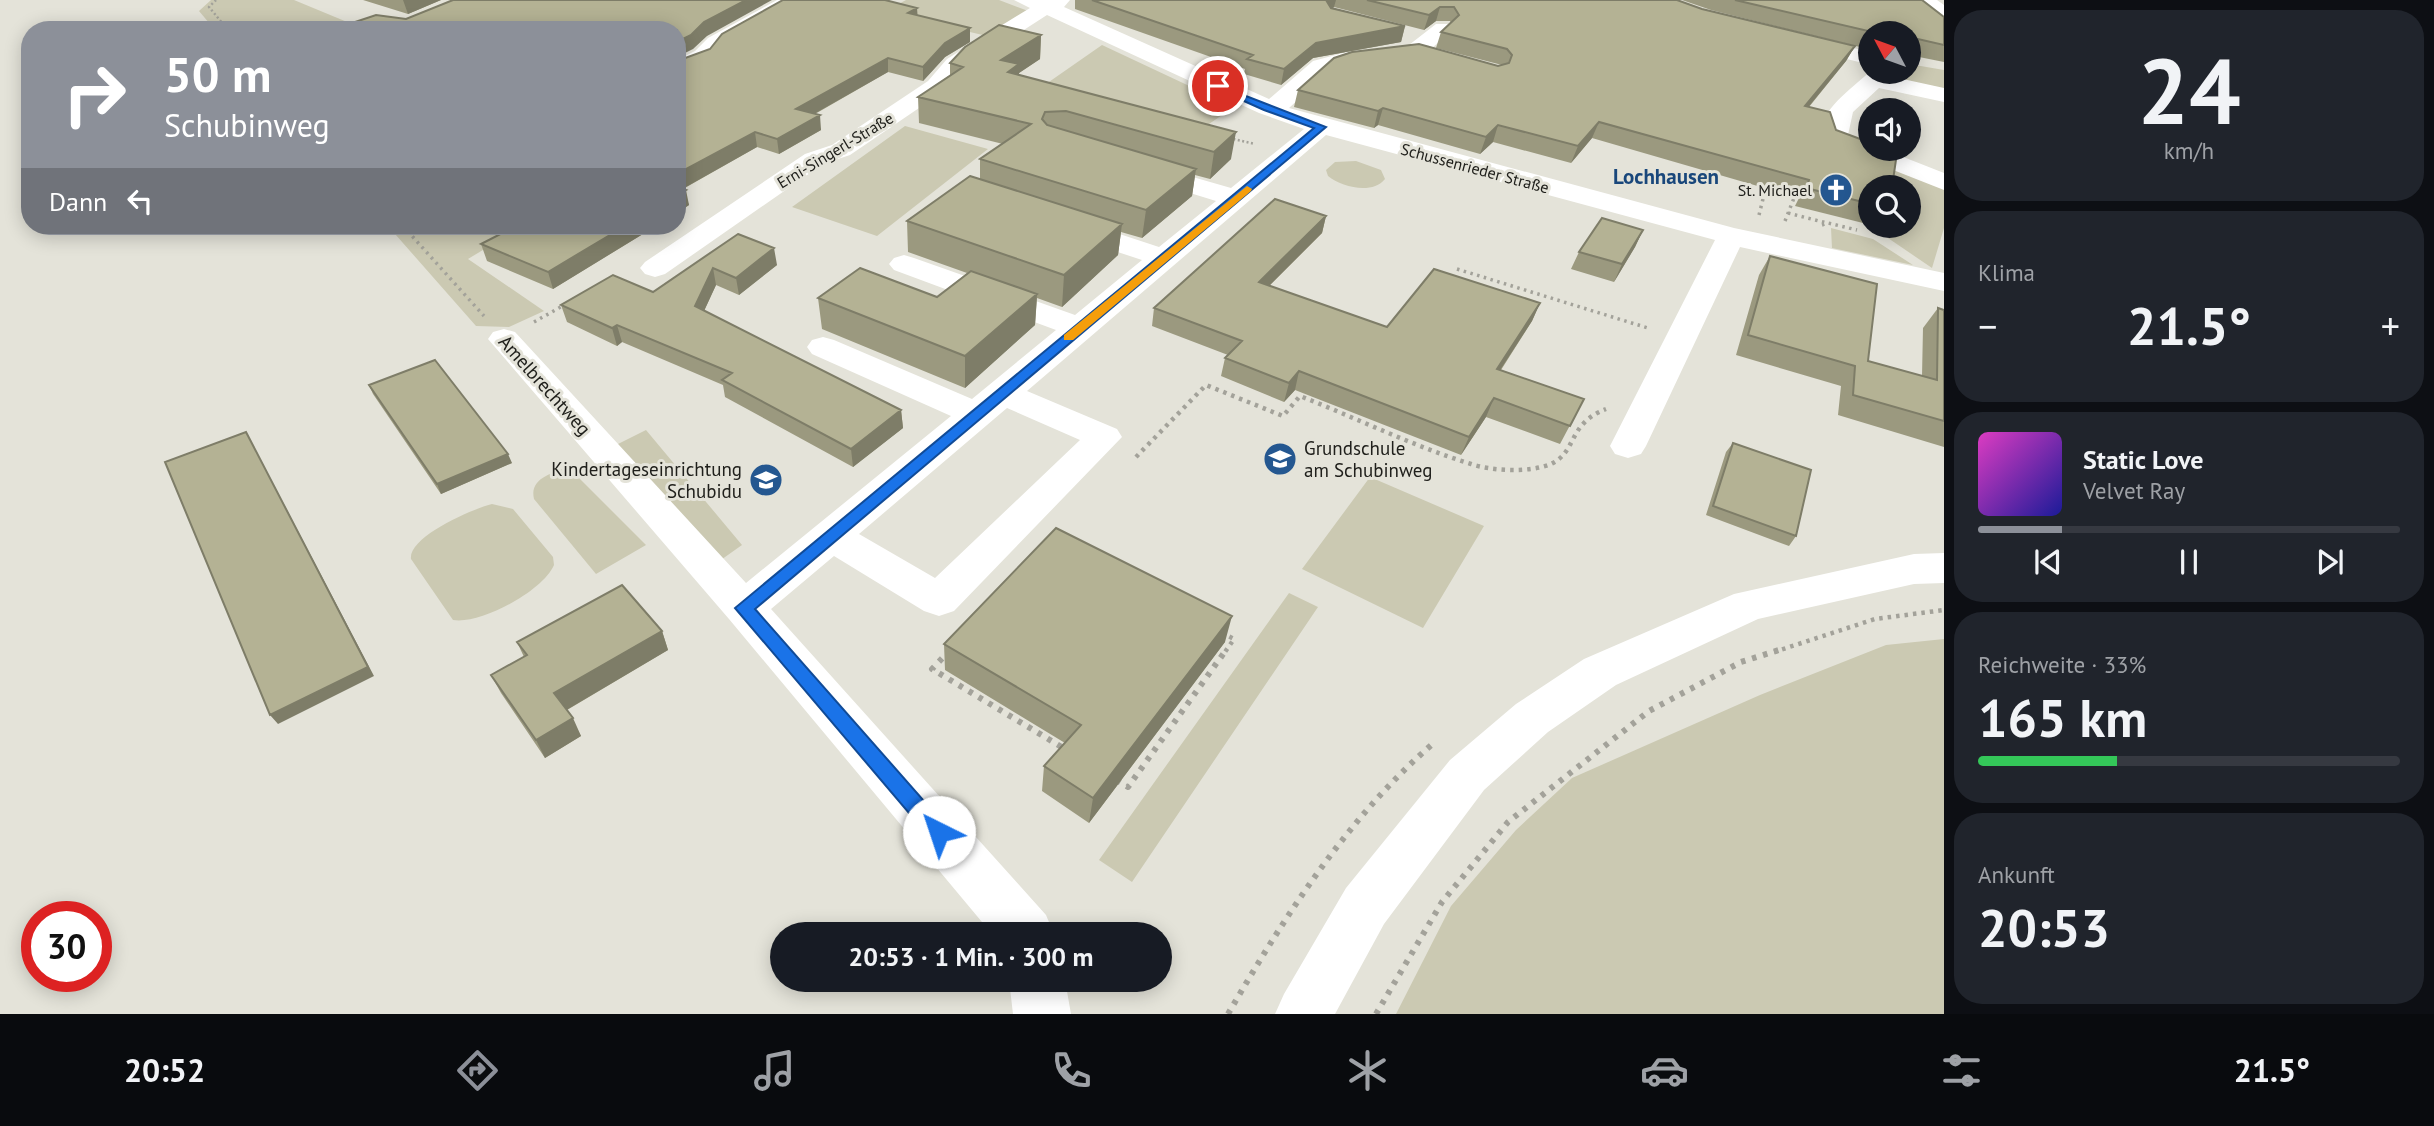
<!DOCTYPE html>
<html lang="de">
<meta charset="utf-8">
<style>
:root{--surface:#171b24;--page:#20242c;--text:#f1f3f6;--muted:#9ea1a6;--line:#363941;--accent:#8c9099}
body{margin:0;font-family:"PT Sans",sans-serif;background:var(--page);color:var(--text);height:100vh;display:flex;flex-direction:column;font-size:26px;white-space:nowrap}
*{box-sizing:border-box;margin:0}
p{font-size:23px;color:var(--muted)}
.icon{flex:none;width:38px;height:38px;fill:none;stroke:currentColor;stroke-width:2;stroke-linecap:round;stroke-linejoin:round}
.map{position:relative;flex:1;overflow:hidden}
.sheet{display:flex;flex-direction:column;gap:10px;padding:10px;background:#0d0f14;width:490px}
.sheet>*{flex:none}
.top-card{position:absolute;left:21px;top:21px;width:665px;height:214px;border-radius:28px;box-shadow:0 4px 18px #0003;background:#8c9099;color:#fff;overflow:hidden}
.needle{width:46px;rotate:311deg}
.tools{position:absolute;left:1858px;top:21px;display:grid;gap:14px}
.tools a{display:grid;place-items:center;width:63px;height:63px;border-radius:50%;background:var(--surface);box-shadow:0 4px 18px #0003;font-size:35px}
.speed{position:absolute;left:21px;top:901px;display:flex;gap:14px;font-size:35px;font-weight:700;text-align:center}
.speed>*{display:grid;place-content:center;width:91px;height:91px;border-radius:50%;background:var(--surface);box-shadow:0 4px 18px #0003;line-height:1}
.speed .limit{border:10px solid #d22;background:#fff;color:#111}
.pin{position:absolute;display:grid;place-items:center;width:60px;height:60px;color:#fff;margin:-30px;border:4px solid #fff;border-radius:50%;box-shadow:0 2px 7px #0007}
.me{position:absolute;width:77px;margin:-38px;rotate:319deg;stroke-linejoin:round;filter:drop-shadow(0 0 5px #0008)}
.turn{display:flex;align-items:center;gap:24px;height:147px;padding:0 28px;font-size:32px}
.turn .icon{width:91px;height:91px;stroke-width:2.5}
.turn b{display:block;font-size:49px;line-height:60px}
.then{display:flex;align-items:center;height:66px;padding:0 28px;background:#0003;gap:14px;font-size:26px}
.big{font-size:52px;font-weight:700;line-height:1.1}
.sheet .widget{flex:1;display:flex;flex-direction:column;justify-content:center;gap:10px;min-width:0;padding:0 24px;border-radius:28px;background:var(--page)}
.sheet .dial{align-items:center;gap:0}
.dial b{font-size:91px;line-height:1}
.song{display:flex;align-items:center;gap:21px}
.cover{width:84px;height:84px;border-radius:10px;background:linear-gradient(135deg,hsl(310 70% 55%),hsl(240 70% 35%))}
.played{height:7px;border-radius:4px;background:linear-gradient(90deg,var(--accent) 20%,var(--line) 20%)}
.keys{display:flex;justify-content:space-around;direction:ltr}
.heat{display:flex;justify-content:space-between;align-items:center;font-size:38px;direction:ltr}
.charge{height:10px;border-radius:5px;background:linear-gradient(90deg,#34c759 33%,var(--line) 0)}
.trip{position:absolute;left:770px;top:922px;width:402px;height:70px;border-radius:35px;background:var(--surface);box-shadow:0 4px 18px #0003;font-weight:700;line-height:70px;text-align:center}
.tabs{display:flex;height:112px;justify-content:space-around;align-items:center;background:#090b0e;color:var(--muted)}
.tabs .icon{width:49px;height:49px}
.tabs .current{color:var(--accent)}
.tabs b{font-size:32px;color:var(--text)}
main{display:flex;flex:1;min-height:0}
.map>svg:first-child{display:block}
.green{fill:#cbc9b2}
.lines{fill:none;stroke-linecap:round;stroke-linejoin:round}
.path-far3{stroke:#a3a29a;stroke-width:2.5;stroke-dasharray:2 2.5;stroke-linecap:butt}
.path-far2{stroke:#a3a29a;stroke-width:3.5;stroke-dasharray:2.5 4.5;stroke-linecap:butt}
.path-far1{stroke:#a3a29a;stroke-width:4.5;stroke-dasharray:3.5 5;stroke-linecap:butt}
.path{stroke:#a3a29a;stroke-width:6;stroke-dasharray:4.5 7;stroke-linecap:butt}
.minor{fill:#fff;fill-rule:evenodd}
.major{fill:#fff;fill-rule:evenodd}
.wall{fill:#9b997f}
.shaded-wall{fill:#7e7d68}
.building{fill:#b4b294;stroke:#7e7d68;stroke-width:2}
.route{fill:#1a73e8;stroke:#114b97;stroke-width:2}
.slow{fill:#f59e0b}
.labels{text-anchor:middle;stroke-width:6;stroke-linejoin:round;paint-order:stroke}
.far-street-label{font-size:16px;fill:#20201c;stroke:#e4e3d9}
.far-poi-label{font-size:16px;fill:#20201c;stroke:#e4e3d9;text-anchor:end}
.street-label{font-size:19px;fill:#20201c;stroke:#e4e3d9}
.poi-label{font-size:19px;fill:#20201c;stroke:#e4e3d9;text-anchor:start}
.far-district-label{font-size:21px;font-weight:bold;fill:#19477b;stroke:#e4e3d9}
</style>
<main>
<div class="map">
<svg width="1944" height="1014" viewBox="0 0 1944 1014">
<rect width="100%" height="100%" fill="#e4e3d9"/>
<path class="green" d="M211,0H294L364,29L215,30L199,11Z
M906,0H999L1031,12L987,36L884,12Z
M1102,45L1234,107L1206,126L1046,84Z
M1909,64L1944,70V92L1887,80L1892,72H1909Z
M905,126L988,149L877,236L792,207Z
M1855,149L1944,188V228L1932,268L1885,236L1888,226H1909V187H1895L1897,177L1878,172Z
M1356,161L1381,170L1385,179C1372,195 1342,187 1328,176L1326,170L1335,162Z
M388,226H479L506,236L468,259L544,311L509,327L476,326Z
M1831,228L1873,239L1913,265L1832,248Z
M646,430L742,545L718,562L612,447Z
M568,467L646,545L596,574L534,499C529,478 553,473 568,467Z
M1370,477L1484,526L1423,628L1302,569Z
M492,504L513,509L553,557L554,565C543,591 480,625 453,620L411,559C408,537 472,509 492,504Z
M1289,593L1318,607L1132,882L1099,860Z
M1944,639V1014H1396L1451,906L1516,830L1572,778L1760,695L1886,645Z"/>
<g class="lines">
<path class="path-far3" d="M216,0L209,7L228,30
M1229,138L1255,144"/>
<path class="path-far2" d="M1788,213L1827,223
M1759,215L1767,183
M1785,221L1796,193
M1822,225L1828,223L1857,230
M403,226L484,316
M1881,226V237
M1457,269L1648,328
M534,322L566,304"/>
<path class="path-far1" d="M1136,457L1206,385L1283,416L1300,396C1356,418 1413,446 1471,464C1492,471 1529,473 1551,464C1578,451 1567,424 1606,409
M949,652L1050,545L1234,639L1225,652
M1774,652L1875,619L1944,610"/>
<path class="path" d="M950,650L932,669L1128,787L1226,650
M1228,1014C1285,916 1349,815 1436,741
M1376,1014L1442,902L1508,822L1649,711L1741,662L1779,650"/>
<path class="minor" d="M777,0H802L722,46L711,61L677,76V60L695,51L708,38Z
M1014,0H1070L1064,7L1269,99L1313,61L1347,52L1409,45L1436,24H1450L1453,28L1450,32L1423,56L1329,71L1289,108L1734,228L1944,273V291L1740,247L1646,446L1641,454L1628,458L1615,454L1610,446L1715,240L1326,135L1027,391L1117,429L1122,437L954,611L939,616L924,611L834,556L771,609L1046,915L1054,934H992L729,619L488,339L493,332L504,329L515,332L746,583L951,416L812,354L807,347L812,340L823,337L834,340L972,399L1056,330L894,270L889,264L894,258L904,255L914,258L1075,315L1142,260L1060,233L1056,227L1060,221L1070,219L1080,221L1159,247L1216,201L1135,176L1131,171L1135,166L1144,163L1231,188L1304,129L1259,113L1047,15L963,69L944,91L850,155L823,164L665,274L655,277L645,274L640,268L645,262L805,154L832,145L928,81L947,59L1030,8ZM1007,408L1080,440L935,578L859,534Z
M1915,0H1937L1944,5V21L1937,19Z
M1801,36L1871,52V65L1794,46L1790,42L1794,38Z
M1871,70L1892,72L1889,76L1944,88V102L1879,88L1853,112L1848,135L1871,144V149H1883L1944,173V190L1827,144C1807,115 1855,88 1871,70Z
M1009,980H1065L1071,1014H1013Z"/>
<path class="major" d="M1944,553V583L1914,584L1758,619L1616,685L1548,732L1484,790L1384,924L1335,1014H1275L1284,994L1346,888L1450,760L1516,704L1584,659L1734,594L1914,554Z"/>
</g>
<path class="wall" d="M363,0H441L408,14Z
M1075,0H1677L1702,9L1855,46L1846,61L1809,107L1836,130L1871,187V216L1868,215L1863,223L1795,206L1799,198L1592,138L1571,163L1493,142L1480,154L1378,125L1374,128L1294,107L1298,90L1502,65L1436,48L1441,32L1451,23L1450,21H1436L1424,30L1334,7L1333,8L1405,26L1401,42L1313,58L1281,85L1244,74L1245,69L1075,9Z
M1682,0H1922L1944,17V62L1909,55V33H1871V46L1862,44L1860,47L1711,10Z
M917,15L970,42L945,57L923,81L888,72L815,114L821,130L779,154L757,147L683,189L689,205L677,213V61Z
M1041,35L1040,59L1019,73V75L1231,159L1210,179L1195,175L1192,196L1142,238L1121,232L1118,255L1062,307L1037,298L1035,325L965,388L822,329L818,298L937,297L967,273L908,252L907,221L980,180V159L1003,144L919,123L918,97L950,75V63Z
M1326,216L1322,233L1269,286L1387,327L1540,303L1532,321L1501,370L1584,399L1560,444L1486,417L1461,455L1295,390L1284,402L1221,376L1225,358L1228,355L1152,326L1154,308Z
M516,226H656L553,289L487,261L481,244Z
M1643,230L1635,247L1614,282L1571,269L1579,252Z
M738,234L777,265L739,295L716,285L704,311L901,410L903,428L853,467L725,397L723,385L622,342L617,346L567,322L561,305L653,292Z
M1770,256L1868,361L1922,376L1923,328L1938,308L1944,310V447L1838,415L1841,386L1736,355L1759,275Z
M369,385L512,463L441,494L373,394Z
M1733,443L1796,536L1789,546L1706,515L1726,452Z
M662,631L668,650L567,710L581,736L545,758L501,693L491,675L524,657L517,642Z
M1225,642L1089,823L1042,791L1044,766L1065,743L945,670L944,644Z"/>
<path class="shaded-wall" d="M403,0H441L408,14Z
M746,0H772L707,36L693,49L677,57V42L704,22Z
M1326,0H1336L1334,7L1323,14Z
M1440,7L1436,21L1424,30L1429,15Z
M917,8L918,21L908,13Z
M1405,26L1401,42L1313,58L1281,85L1284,69L1316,43Z
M970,28V42L945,57L923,81V67L945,43Z
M1041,35L1040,59L1019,73L1018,89L1001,60Z
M1855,46L1846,61L1796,122L1805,106Z
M888,58V72L798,123L796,109Z
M1383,108L1378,125L1374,128L1378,111Z
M820,115L821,130L779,154L777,139Z
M1599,122L1592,138L1571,163L1578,146Z
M1498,125L1493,142L1480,154L1486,137Z
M755,132L757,147L677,192V174Z
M1236,132L1231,159L1210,179L1214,152Z
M1196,169L1192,196L1142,238L1146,210Z
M686,190L689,205L677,213V195Z
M1326,216L1322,233L1255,300L1259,282Z
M1122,224L1118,255L1062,307L1064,275Z
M625,226H656L553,289L548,272Z
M1643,230L1635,247L1614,282L1622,264Z
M774,248L777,265L739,295L736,278Z
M713,268L716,285L698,324L695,306Z
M1037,294L1035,325L965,388V356Z
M1540,303L1532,321L1489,387L1497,369Z
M617,325L622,342L617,346L612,328Z
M1299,371L1295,390L1284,402L1289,383Z
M1494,398L1486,417L1461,455L1469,437Z
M901,410L903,428L853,467L851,449Z
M246,432L374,676L278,724L270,715Z
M508,454L512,463L441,494L437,484Z
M1232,616L1225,642L1089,823L1093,798Z
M662,631L668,650L563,712L554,693Z
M573,718L581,736L545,758L536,740Z"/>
<path class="building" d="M453,0H746L704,22L691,35L677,42V30H331L376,15L406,19Z
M783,0H885L917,8L908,13L970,28L945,43L923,67L888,58L796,109L820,115L777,139L755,132L677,174V61L710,49L722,34Z
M1092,0H1326L1331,8L1405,26L1316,43L1284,69L1247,59L1253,55Z
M1367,0H1677L1702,9L1855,46L1805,106L1830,112L1836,130L1871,143V149H1886L1897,153L1892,187H1871V204L1806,188L1809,180L1599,122L1578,146L1498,125L1486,137L1383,108L1378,111L1298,90L1334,58L1352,52L1419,44L1498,66L1509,63L1512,55L1507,49L1441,32L1459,15L1454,7H1440L1429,15Z
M1735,0H1922L1944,17V45L1909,37V33H1890L1870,29L1868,31Z
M999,25L1041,35L1001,60L1019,64L1008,72L1236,132L1214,152L1066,111L1045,112L1042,119L1047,125L1196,169L1146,210L980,159L1031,124L918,97L963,67L950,63L965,47Z
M970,176L1122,224L1064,275L907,221Z
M677,187L686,190L677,195Z
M1275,199L1326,216L1259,282L1387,327L1434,269L1540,303L1497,369L1584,399L1570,426L1494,398L1469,437L1299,371L1289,383L1225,358L1242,341L1154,308Z
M1602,218L1643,230L1622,264L1579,252Z
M516,226H625L548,272L481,244Z
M738,234L774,248L736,278L713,268L695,306L901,410L851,449L722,380L732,373L617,325L612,328L561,305L613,275L653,292Z
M1770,256L1877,284L1868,361L1937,380L1938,308L1944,310V421L1853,395L1855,366L1748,335Z
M860,268L937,297L971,271L1037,294L965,356L818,298Z
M435,360L508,454L437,484L369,385Z
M246,432L368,667L270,715L165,462Z
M1733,443L1811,470L1796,536L1713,506Z
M1056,528L1232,616L1093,798L1044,766L1081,725L944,644Z
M622,585L662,631L554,693L573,718L536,740L491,675L527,655L517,642Z"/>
<path class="route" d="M1215,84L1326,127L755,609L946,826L949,832L946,839L939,842L931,839L735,608L1314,128L1264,110L1215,88Z"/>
<path class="slow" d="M1247,186L1252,189L1251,191L1073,340H1064V335Z"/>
<defs>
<symbol id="church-disc" viewBox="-11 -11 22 22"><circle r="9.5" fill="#245790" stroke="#e4e3d9"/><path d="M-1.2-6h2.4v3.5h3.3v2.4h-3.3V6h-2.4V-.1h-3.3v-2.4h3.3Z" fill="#fff"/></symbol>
<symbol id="school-disc" viewBox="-11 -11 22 22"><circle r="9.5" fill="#245790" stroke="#e4e3d9"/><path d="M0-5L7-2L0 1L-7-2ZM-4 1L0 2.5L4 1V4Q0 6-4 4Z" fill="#fff"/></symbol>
</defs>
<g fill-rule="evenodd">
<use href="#church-disc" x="1817" y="171" width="38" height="38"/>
<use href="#school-disc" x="1261" y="440" width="38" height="38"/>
<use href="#school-disc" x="747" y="461" width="38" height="38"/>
</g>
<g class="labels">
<g class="far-street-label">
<text transform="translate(835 150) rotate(-31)" y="6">Erni-Singerl-Straße</text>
<text transform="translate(1475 168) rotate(15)" y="6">Schussenrieder Straße</text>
</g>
<g class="far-poi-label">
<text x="1812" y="196">St. Michael</text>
</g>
<g class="street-label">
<text transform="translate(545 385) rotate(48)" y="7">Amelbrechtweg</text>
</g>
<g class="poi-label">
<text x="1304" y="455">Grundschule<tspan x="1304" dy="22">am Schubinweg</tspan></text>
<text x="742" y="476" text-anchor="end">Kindertageseinrichtung<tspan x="742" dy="22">Schubidu</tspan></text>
</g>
<g class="far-district-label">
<text x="1666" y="184">Lochhausen</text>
</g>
</g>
</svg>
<div class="tools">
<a><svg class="needle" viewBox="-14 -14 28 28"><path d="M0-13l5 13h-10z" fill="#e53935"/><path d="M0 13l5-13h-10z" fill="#9ea1a6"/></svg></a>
<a><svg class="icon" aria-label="sound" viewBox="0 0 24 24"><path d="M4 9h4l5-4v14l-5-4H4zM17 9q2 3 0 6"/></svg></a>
<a><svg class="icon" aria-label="search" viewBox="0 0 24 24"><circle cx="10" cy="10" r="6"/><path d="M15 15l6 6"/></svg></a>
</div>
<div class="speed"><div class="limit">30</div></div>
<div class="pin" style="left:1218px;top:86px;background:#d93025"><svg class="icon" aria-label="arrive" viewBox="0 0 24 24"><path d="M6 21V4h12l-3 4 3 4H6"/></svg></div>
<svg class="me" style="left:939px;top:832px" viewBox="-20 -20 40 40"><circle r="19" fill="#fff"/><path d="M0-13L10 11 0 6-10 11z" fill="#1a73e8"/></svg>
<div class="trip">20:53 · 1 Min. · 300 m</div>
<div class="top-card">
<div class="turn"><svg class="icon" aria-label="right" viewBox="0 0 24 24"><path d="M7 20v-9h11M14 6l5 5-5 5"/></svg><div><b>50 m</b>Schubinweg</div></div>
<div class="then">Dann<svg class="icon" aria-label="left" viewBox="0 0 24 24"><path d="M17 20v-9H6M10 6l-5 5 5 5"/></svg></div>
</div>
</div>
<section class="sheet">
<div class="widget dial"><b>24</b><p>km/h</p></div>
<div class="widget"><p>Klima</p>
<div class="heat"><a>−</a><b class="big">21.5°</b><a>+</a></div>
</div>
<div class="widget">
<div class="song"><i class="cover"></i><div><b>Static Love</b><p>Velvet Ray</p></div></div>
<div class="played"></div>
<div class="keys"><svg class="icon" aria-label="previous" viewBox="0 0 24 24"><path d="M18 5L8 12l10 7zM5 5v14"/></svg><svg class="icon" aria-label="pause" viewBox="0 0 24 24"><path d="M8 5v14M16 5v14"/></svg><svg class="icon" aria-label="next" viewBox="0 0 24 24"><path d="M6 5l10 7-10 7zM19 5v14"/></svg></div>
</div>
<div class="widget"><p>Reichweite · 33%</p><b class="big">165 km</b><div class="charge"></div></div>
<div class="widget"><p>Ankunft</p><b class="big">20:53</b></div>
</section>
</main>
<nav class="tabs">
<b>20:52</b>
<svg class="icon current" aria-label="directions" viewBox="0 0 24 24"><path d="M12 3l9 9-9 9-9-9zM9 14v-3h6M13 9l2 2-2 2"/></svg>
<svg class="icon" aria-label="music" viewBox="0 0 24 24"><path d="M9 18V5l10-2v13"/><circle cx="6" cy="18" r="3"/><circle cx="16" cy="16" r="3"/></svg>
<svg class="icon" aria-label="phone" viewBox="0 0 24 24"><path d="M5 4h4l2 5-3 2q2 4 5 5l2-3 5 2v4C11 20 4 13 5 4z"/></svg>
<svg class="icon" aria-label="climate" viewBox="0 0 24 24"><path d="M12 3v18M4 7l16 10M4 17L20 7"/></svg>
<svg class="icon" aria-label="car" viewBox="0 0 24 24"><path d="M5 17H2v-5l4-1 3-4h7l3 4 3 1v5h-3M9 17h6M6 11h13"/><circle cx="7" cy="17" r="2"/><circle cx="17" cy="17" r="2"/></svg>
<svg class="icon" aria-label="filters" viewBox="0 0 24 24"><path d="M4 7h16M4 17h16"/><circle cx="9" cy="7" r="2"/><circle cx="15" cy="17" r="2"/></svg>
<b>21.5°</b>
</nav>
